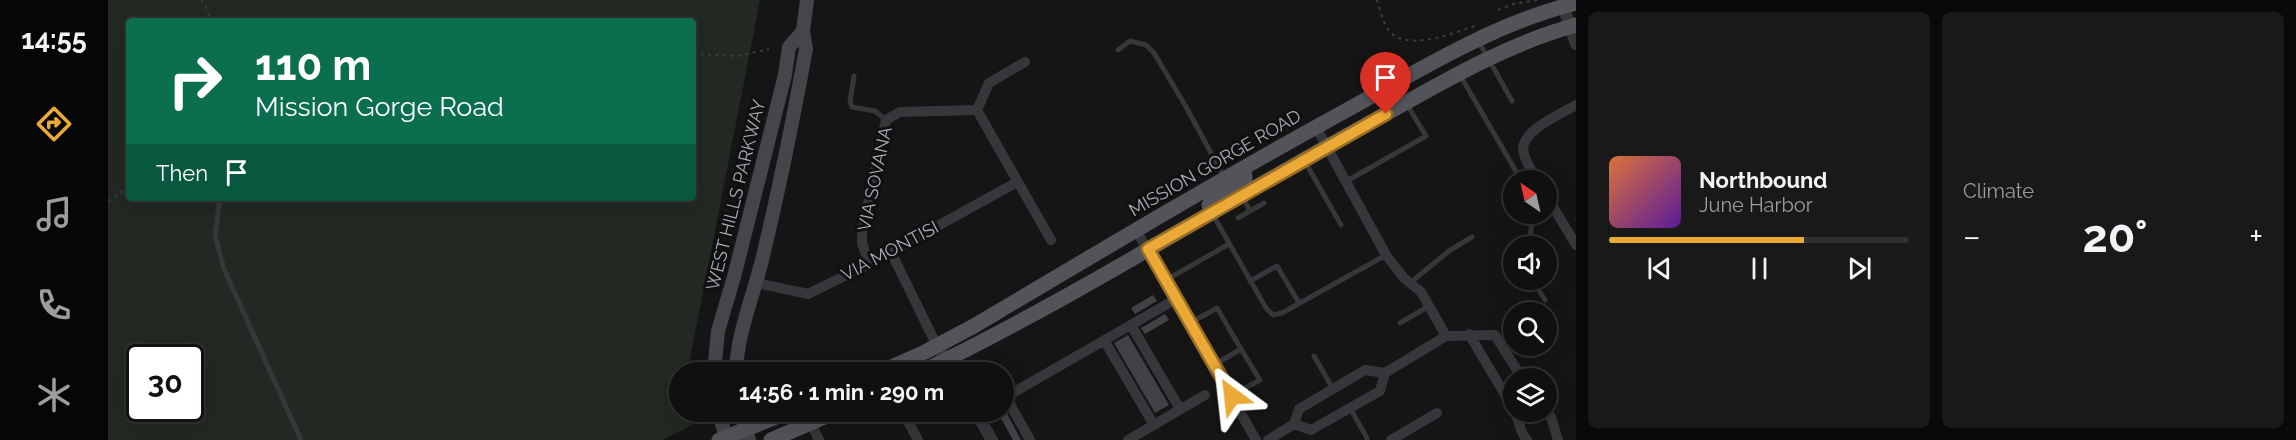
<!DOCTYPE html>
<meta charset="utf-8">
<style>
:root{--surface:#101010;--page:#191919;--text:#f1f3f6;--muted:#9c9d9f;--line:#303030;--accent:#ebaa38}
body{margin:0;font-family:Raleway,sans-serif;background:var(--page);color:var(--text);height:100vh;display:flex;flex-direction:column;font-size:22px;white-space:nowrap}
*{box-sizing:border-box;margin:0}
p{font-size:20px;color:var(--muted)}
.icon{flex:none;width:33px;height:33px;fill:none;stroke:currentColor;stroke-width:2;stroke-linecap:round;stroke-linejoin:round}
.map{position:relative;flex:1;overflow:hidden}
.side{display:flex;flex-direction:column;gap:12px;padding:12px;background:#090909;width:720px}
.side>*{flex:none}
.guide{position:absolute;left:18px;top:18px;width:570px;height:183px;border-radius:6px;box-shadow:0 6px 24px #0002,0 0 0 2px var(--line);background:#0b6e4f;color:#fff;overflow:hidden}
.needle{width:39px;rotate:326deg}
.controls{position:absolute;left:1395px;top:170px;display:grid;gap:12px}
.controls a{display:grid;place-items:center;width:54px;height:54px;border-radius:50%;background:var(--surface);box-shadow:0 6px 24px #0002,0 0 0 2px var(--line);font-size:30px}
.speed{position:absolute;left:18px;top:344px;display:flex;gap:12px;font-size:30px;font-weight:700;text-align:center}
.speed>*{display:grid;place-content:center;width:78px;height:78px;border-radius:50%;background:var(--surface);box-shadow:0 6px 24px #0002,0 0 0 2px var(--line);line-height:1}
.speed .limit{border:3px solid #111;border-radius:9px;background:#fff;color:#111}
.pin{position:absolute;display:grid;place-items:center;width:51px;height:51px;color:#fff;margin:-62px -26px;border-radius:50% 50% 50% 0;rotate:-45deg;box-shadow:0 0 6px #0007}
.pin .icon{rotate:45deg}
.me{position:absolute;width:66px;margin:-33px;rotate:330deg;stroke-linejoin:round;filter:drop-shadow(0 0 4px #0008)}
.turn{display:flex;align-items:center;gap:21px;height:126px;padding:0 30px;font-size:27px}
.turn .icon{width:78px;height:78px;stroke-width:2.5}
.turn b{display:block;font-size:42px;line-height:51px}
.then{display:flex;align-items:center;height:57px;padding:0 30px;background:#0003;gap:12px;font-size:22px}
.big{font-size:45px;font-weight:700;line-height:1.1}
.side .card{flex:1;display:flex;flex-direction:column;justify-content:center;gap:9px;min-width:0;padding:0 21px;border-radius:9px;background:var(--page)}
.song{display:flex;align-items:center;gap:18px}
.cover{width:72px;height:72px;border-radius:9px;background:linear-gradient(135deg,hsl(20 70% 55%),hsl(270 70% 35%))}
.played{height:6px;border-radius:3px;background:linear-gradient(90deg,var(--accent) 65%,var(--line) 65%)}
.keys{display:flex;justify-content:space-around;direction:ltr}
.heat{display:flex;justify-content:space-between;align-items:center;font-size:33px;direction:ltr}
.side .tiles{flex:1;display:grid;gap:12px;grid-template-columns:repeat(2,1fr)}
.trip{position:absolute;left:561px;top:362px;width:345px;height:60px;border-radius:30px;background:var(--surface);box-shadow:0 6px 24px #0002,0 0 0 2px var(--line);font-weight:700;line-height:60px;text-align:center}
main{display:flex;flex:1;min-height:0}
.menu{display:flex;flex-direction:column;width:108px;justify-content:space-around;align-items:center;background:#060606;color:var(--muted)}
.menu .icon{width:42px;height:42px}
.menu .active{color:var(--accent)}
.menu b{font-size:27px;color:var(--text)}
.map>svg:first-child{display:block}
.green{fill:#212922;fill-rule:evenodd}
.building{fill:#414246}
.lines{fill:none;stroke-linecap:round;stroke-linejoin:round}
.path{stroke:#3c3e42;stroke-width:2;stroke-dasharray:3 4.5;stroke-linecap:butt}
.service{stroke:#36373b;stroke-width:5}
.minor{stroke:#36373b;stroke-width:10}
.tertiary{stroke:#36373b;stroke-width:12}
.secondary{stroke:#44464b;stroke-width:14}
.primary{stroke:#52545a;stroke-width:15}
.route-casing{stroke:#996e24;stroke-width:15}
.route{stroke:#ebaa38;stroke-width:10}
.labels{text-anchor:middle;stroke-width:6;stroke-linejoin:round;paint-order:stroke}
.street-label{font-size:18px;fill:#a7acb6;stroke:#101011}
</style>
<main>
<nav class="menu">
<b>14:55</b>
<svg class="icon active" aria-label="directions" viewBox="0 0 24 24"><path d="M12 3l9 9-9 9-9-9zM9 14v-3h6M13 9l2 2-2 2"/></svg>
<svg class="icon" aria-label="music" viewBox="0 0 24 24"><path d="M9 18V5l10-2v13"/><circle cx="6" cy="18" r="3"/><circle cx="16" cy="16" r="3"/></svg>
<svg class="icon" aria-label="phone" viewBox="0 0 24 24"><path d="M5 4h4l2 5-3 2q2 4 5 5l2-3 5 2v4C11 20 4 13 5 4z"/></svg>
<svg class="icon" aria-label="climate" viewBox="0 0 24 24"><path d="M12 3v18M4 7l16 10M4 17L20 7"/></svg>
</nav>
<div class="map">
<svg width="1468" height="440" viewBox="0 0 1468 440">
<rect width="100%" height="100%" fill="#151516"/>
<path class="green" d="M0,0H652L581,364L583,372H572V411H597L599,418L554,440H0ZM21,21H585V198H21ZM32,357H82V408H32Z"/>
<path class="building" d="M1045,295L1049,301L1027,314L1023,308Z
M1057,314L1061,320L1037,334L1033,328Z
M1020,335L1061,405L1047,413L1006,343Z
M896,408L913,440H905L889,411H896Z"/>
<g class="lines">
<path class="path" d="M93,0L100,11L102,21
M1269,0C1272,10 1275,23 1281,31C1299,52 1345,33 1367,26
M1390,10L1405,4L1429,0
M585,54L630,56L661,49
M0,201L13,193L21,179"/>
<path class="service" d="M1371,42L1404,101
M1010,50L1022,41L1038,45L1046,53L1077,105L1116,177
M1352,75L1413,180
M746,76L742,102L744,107L767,111L778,120
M1196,160L1233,225
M1237,182L1318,136L1298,103
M1134,196L1142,211L1156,203
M112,198L107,235L116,269L193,440
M1104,213L1158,308L1165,315L1174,313L1278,255
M1130,218L1142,211
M1421,246L1425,213
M1424,279L1437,300
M1058,280L1121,244
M1142,281L1169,266L1191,303
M1302,283L1341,251L1364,237
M1082,323L1109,308L1133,349L1106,365
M1292,323L1321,306
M1206,356L1225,389
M1123,396L1152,380L1133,349
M1242,408L1259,438"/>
<path class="minor" d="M869,110L881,83L917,62
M1208,127L1278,255L1296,278L1313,292L1338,336
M1429,180C1424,171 1416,160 1415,149C1415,130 1453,114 1468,105
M1438,195L1468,245
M1028,230L1148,440
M783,252L829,346
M761,264L754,243V232L778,120L792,112L869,110L943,240
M649,283L700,294L761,264L909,182
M1023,325L1072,409
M1361,334L1406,410
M996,340L1046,425
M898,397L922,440
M896,398L1068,299
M1406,411C1412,421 1411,432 1419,440
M1437,411L1443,417L1450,440
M797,416L810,440
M703,423L711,440
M1186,424L1203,430L1272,391L1277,373
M1020,440L1097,395
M1160,440L1186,424L1191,409L1257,370L1277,373L1338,336L1387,335L1414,378
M1283,440L1329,413"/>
<path class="tertiary" d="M1455,6L1468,44
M833,352L844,372
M867,411L884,440"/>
<path class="secondary" d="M606,372L610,331L626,277L677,75L681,47L695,31
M628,372C629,334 645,297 654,260C671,190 685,120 698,49L695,31L699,0
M610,411L619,440
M632,411L641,440"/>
<path class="primary" d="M1103,212L1101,205L1104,199L1137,178L1136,168
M772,372L817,352L866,326C989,253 1113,179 1239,110C1313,69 1385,24 1468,3
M813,372C965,299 1108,207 1256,126C1325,88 1392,46 1468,25
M611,440L683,411
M663,440L730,411"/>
</g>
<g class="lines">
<defs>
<path id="route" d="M1124,396L1040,249L1278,114"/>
</defs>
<use href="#route" class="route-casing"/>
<use href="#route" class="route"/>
</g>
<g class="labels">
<g class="street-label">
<text transform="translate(1107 163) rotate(-30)" y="6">MISSION GORGE ROAD</text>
<text transform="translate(767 179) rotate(-78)" y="6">VIA SOVANA</text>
<text transform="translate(628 195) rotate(-76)" y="6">WEST HILLS PARKWAY</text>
<text transform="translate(782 251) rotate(-28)" y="6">VIA MONTISI</text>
</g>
</g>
</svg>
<div class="controls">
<a><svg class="needle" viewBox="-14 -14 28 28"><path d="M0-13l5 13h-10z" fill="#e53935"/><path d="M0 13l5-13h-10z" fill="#9c9d9f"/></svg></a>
<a><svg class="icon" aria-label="sound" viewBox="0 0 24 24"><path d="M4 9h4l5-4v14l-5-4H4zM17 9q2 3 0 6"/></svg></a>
<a><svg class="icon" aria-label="search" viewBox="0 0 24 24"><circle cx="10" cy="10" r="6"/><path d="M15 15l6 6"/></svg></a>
<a><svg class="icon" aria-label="layers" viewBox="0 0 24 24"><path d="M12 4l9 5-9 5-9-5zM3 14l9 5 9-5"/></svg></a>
</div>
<div class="speed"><div class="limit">30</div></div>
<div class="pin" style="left:1278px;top:114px;background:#d93025"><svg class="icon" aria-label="arrive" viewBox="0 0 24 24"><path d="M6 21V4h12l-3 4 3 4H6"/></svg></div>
<svg class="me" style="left:1124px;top:396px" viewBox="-20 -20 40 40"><path d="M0-17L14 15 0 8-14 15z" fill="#ebaa38" stroke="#fff" stroke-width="4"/></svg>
<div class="trip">14:56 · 1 min · 290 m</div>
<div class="guide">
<div class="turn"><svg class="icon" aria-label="right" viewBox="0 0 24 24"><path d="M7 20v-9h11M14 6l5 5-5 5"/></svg><div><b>110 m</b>Mission Gorge Road</div></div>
<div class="then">Then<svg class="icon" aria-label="arrive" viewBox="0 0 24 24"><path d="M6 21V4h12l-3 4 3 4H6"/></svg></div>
</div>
</div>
<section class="side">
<div class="tiles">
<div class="card">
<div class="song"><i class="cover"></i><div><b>Northbound</b><p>June Harbor</p></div></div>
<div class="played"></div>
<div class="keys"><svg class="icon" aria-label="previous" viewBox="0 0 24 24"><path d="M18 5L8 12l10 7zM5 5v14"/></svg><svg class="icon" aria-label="pause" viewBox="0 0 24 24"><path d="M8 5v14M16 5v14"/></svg><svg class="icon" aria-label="next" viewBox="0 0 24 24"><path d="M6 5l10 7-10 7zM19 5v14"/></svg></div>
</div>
<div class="card"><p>Climate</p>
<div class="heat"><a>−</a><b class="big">20°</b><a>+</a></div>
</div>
</div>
</section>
</main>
